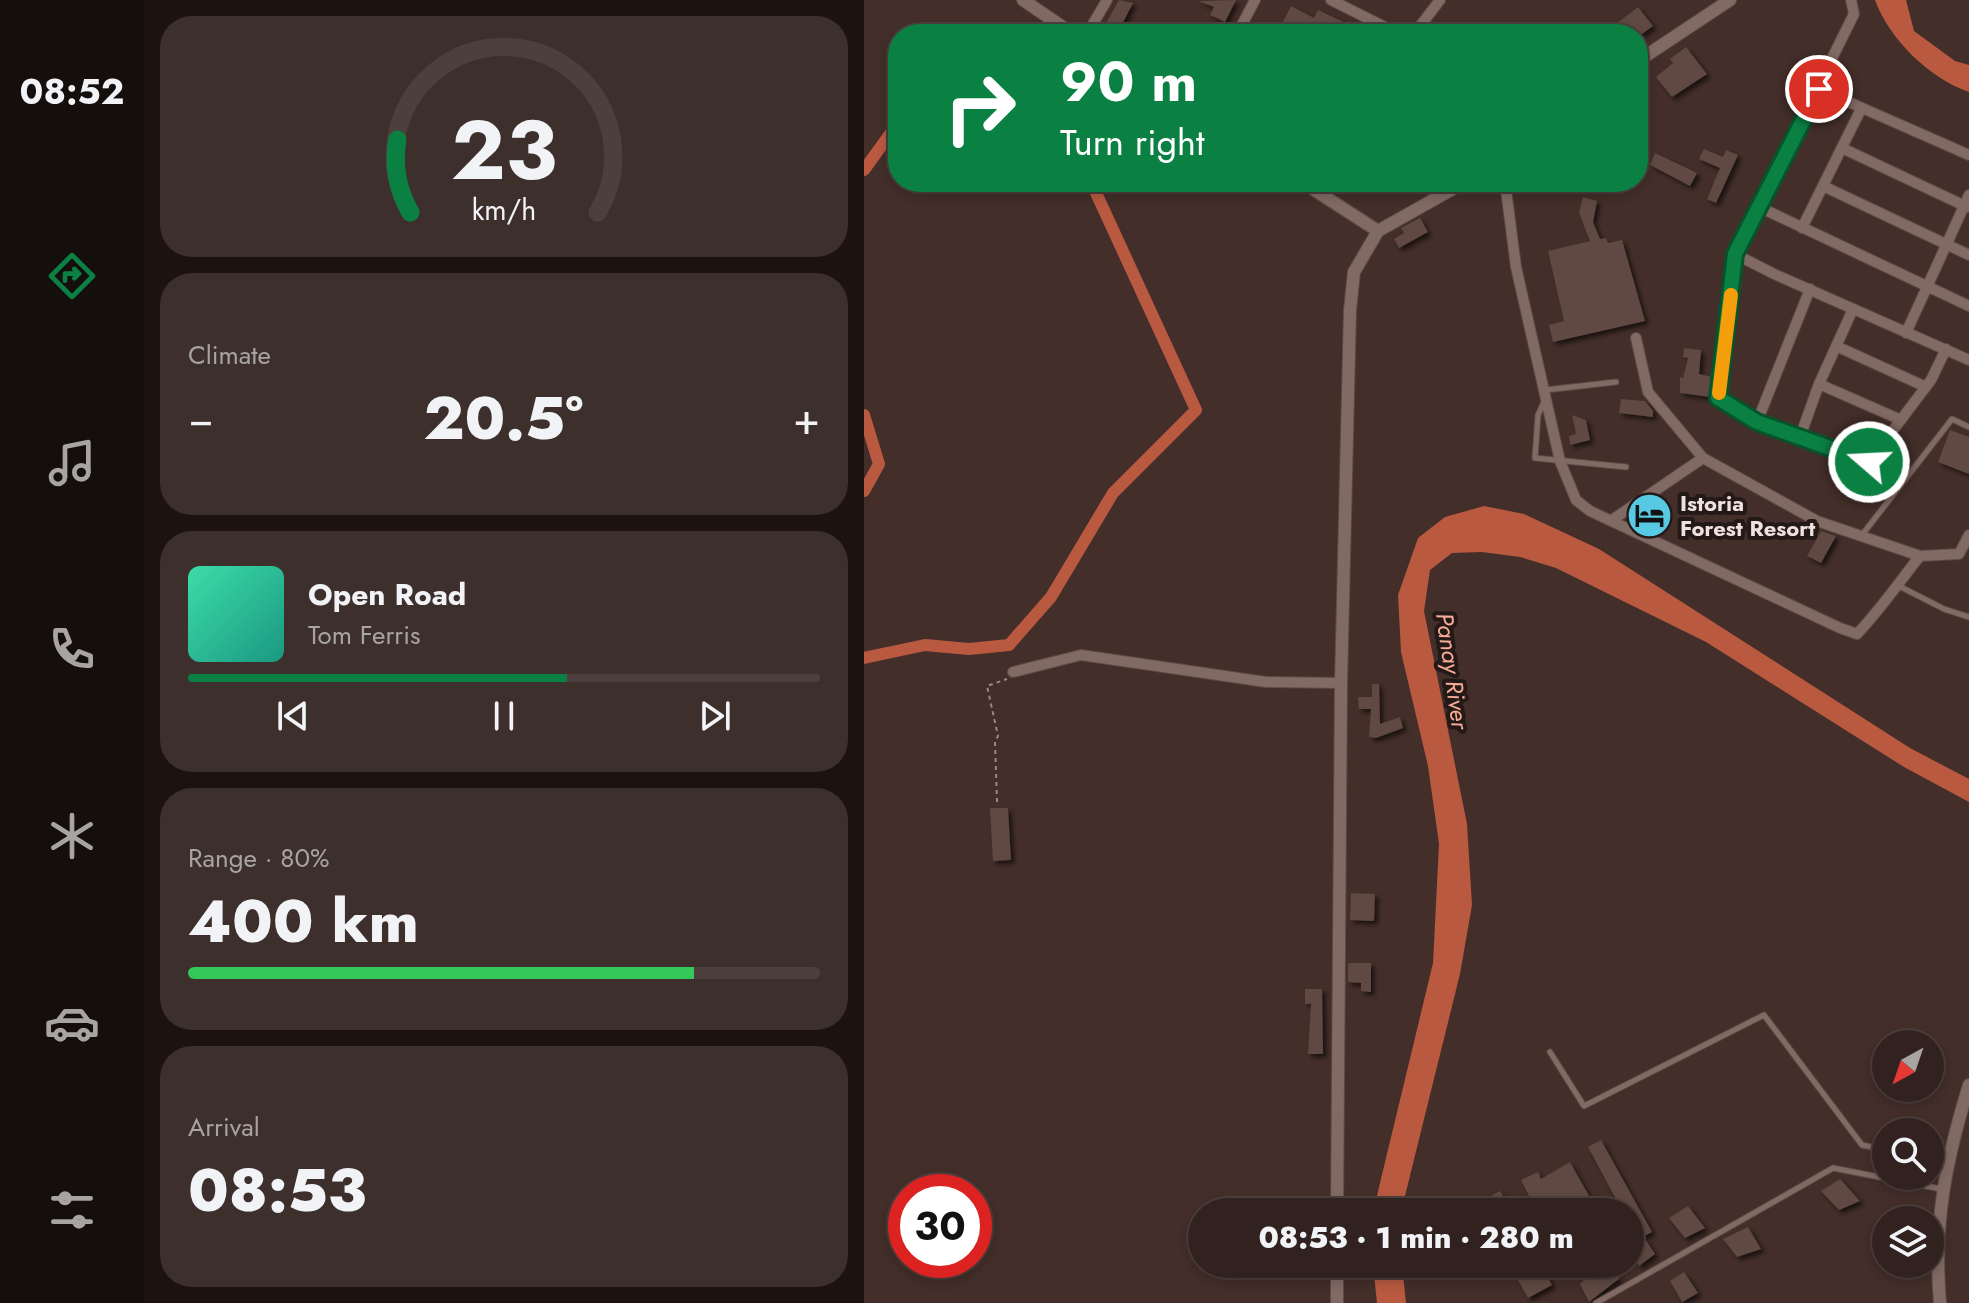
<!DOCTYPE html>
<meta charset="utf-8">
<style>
:root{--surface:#32221f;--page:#3d2f2c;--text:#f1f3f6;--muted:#a8a4a4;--line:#4d3f3d;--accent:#0b8043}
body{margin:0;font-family:Jost,sans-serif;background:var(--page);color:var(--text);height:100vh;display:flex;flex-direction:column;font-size:30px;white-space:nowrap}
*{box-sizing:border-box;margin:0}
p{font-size:26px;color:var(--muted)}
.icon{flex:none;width:44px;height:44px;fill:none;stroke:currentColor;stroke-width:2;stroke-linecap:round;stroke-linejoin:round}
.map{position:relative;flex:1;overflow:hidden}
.sheet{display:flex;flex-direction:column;gap:16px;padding:16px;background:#1c1311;width:720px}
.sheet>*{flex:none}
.banner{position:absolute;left:24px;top:24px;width:760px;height:168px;border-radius:32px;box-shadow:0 4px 12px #0003,0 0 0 2px var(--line);background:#0b8043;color:#fff;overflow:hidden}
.needle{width:52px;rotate:220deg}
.fabs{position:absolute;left:1008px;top:1030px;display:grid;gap:16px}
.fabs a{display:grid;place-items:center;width:72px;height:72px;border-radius:50%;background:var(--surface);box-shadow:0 4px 12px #0003,0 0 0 2px var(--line);font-size:40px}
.speed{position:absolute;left:24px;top:1174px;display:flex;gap:16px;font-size:40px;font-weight:700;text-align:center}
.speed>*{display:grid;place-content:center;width:104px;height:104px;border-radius:50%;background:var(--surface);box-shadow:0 4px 12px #0003,0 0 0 2px var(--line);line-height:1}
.speed .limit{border:12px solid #d22;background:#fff;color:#111}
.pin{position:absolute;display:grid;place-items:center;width:68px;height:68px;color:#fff;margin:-34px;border:4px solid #fff;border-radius:50%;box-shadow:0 2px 8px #0007}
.me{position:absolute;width:88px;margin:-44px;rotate:289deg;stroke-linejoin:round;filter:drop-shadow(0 0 6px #0008)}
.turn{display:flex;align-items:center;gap:28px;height:168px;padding:0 40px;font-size:36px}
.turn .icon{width:104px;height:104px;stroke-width:2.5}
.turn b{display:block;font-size:56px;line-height:68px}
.big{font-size:60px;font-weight:800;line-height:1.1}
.sheet .tile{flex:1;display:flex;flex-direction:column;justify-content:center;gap:12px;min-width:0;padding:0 28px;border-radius:32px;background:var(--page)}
.sheet .dial{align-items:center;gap:0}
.dial svg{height:208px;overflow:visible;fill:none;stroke:var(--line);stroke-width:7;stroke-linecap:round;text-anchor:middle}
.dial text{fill:var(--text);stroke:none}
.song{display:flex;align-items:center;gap:24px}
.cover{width:96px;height:96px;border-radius:12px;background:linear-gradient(135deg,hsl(160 70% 55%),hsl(170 70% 35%))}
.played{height:8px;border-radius:4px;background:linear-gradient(90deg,var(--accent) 60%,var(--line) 60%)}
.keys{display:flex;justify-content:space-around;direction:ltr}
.heat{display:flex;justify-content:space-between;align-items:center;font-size:44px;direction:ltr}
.charge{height:12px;border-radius:6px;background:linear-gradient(90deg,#34c759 80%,var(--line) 0)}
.trip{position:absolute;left:324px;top:1198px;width:456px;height:80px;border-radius:40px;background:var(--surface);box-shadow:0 4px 12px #0003,0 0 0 2px var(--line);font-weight:800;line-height:80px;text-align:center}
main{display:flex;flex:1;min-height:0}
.tabs{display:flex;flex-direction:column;width:144px;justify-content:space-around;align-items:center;background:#140e0c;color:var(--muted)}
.tabs .icon{width:56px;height:56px}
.tabs .active{color:var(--accent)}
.tabs b{font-size:36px;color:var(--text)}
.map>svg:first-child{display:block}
.water{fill:#b95940}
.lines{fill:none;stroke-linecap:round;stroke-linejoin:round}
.canal{stroke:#b95940;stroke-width:12}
.building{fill:#5e4842;filter:url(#shadow)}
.service-casing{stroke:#5c4b46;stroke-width:7}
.minor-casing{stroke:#5c4b46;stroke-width:12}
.tertiary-casing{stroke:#5c4b46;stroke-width:14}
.path{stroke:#998883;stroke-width:2;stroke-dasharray:4 4;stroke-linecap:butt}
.service{stroke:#826a64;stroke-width:5}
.minor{stroke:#826a64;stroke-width:10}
.tertiary{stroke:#826a64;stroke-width:12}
.route-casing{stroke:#07532c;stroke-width:20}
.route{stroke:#0b8043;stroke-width:14}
.slow{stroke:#f59e0b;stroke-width:14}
.labels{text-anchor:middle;stroke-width:8;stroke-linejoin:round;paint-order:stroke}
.poi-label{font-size:22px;font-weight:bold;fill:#efe1dd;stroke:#231917;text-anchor:start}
.water-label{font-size:24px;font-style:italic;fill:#f7aa95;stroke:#231917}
</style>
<main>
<nav class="tabs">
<b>08:52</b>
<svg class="icon active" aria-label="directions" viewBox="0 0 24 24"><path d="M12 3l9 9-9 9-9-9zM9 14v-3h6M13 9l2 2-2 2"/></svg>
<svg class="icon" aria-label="music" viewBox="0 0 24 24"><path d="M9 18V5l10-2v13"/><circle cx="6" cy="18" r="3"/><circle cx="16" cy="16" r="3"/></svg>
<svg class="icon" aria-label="phone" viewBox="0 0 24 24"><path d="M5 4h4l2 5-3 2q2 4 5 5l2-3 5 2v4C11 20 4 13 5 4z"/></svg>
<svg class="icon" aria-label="climate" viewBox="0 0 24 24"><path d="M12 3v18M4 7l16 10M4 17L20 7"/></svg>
<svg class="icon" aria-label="car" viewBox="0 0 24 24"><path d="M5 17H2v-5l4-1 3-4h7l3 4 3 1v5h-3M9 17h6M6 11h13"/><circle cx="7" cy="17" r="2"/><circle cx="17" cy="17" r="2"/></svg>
<svg class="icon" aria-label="filters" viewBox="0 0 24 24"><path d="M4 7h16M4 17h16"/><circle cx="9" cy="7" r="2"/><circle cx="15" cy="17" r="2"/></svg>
</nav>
<section class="sheet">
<div class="tile dial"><svg viewBox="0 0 100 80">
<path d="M14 69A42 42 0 1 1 86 69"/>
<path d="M14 69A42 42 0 0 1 9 41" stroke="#0b8043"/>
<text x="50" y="56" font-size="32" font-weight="700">23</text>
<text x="50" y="72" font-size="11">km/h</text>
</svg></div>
<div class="tile"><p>Climate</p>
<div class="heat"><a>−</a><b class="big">20.5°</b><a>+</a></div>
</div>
<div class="tile">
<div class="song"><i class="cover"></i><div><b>Open Road</b><p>Tom Ferris</p></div></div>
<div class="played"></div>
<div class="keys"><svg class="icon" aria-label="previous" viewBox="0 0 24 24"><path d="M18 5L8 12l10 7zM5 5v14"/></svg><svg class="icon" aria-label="pause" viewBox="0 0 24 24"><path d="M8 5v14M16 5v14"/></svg><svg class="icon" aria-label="next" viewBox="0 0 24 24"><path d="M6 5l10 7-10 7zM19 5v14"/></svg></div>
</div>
<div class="tile"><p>Range · 80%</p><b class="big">400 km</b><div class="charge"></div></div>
<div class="tile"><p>Arrival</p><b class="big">08:53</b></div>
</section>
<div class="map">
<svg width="1105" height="1303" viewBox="0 0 1105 1303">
<defs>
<filter id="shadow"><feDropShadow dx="3.5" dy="3.5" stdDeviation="2" flood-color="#0009"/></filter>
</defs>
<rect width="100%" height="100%" fill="#432e29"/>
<path class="water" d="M1011,0H1042L1050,31L1091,61L1105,65V92C1065,78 1025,39 1011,0Z
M620,506L660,514L735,549L1046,748L1105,779V802L1040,767L842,642L692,568L656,557L618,552L588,553L566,570L560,611L603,824L608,905L596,974L537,1212H509L569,963L575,844L564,766L537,652L534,595L554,538L581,517Z
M509,1264H538L542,1303H513Z"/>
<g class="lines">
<path class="canal" d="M0,170L34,123
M0,415L15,464L0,491
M0,658L61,645L105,649L145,645L187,597L249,493L332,410L227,182"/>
</g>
<path class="building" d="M255,0L269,3L255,30L262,34H236Z
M372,0L361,22L346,15L350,7L334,1Z
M427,6L450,18L454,10L488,26L484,34H458L436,22L431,31L418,24Z
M774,7L789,26L778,34H739Z
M822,47L843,74L808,97L792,77L809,63L806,59Z
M840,149L859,157L862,150L874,155L852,203L843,199L856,168L835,159Z
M791,153L833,173L826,186L786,165Z
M719,197L733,201L729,222L736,239L742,238L744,243L758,240L781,321L689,342L685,325L700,321L684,251L726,241L715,213Z
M556,218L564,232L535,248L530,239L540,233L537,228Z
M820,348L837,350L835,374L848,377L846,397L816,393V377L819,378L824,358L819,357Z
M757,399L781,401L789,411V417L755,413Z
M708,415L722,420L726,440L706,445L705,436L712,434Z
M1086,430L1105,437V474L1074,462Z
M957,531L972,536L957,563L943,556Z
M508,684H515L516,724L536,717L539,728L512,738L505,737L507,709H495L494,697H508Z
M126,808H144L147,860L129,861Z
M487,893L511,894L510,921L486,920Z
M484,963H507V992L497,991V983L484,982Z
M441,989H458L459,1054H444L447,1004H441Z
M737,1140L788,1232L774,1239L766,1224V1212H759L724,1147Z
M706,1162L734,1212H673L657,1180L674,1172L677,1179Z
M976,1179L996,1201L975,1210L957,1191Z
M636,1191L648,1212H616L612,1204Z
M454,1200H464V1212H418V1201L454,1202Z
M824,1206L841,1228L821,1238L805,1218Z
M884,1227L897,1249L873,1257L859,1239Z
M781,1239L791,1254L775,1266L766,1248Z
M645,1264H677L688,1285L664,1298Z
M734,1266L756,1278L725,1302L716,1284Z
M820,1272L834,1293L818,1302L806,1281Z"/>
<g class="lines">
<defs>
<path id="service" d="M681,390L752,382
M680,402L674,415L671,458L762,467
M998,535L1088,419L1105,427
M1033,585L1080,609L1105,617
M686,1052L720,1106L900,1015L998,1145L1022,1150
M1066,1158L1083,1161
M732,1303L969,1168L1077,1189"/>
<path id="minor" d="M467,0L535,34
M223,34L243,0
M373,34L391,0
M550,34L576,0
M955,89L1105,155
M978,148L1103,207
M641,182L652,267L696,461L712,500L726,511L976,628L993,634C1017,609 1035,582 1056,556
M959,186L1105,255
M895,207L1105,306
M938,228L997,109
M871,254L910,274L1105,360
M946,289L893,422L1005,462L1067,380L1082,349
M1042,333L1105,195
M772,338L784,392L839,458L953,521L1056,556L1095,554L1105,535
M972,346L1062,387
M955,384L1037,420
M893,422L854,398L871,254L990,14L987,0
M936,437L955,384L989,309
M748,520L839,458
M149,672L217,655L402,682L477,683"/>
<path id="tertiary" d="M159,0L209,34
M774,61L866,0
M438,182L514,231
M473,1212L477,683L486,310L490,272L514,231L601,182
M473,1303V1264
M1076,1303C1069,1223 1082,1160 1105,1085"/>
</defs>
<use href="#service" class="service-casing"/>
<use href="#minor" class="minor-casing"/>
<use href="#tertiary" class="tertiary-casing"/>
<path class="path" d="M133,802L131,742L134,736L123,686L143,679"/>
<use href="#service" class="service"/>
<use href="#minor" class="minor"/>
<use href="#tertiary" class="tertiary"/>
</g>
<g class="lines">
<defs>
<path id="route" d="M955,89L871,254L854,398L893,422L1005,462"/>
</defs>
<use href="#route" class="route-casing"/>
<use href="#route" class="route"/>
<path class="slow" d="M855,393L867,295"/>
</g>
<defs>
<symbol id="hotel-disc" viewBox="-11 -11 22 22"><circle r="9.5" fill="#58c9e3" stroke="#231917"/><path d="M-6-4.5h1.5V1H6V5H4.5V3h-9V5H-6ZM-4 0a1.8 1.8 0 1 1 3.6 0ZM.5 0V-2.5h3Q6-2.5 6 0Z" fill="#111"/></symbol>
</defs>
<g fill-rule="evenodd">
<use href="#hotel-disc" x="760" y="490" width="51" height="51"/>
</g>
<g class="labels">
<g class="poi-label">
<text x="816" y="511">Istoria<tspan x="816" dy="25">Forest Resort</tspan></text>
</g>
<g class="water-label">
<text transform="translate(588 671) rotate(82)" y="8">Panay River</text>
</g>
</g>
</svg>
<div class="fabs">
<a><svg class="needle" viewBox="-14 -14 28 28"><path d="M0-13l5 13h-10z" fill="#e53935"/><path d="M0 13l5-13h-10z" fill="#a8a4a4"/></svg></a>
<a><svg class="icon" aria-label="search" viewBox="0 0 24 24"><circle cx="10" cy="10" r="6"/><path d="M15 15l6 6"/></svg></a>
<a><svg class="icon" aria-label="layers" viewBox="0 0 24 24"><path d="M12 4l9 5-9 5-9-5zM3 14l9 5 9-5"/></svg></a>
</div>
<div class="speed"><div class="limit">30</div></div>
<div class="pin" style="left:955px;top:89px;background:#d93025"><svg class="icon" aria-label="arrive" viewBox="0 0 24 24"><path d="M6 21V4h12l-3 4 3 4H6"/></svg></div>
<svg class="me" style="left:1005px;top:462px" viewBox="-20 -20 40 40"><circle r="17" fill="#0b8043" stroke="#fff" stroke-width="3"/><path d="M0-11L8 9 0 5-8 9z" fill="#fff"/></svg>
<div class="trip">08:53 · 1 min · 280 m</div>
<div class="banner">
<div class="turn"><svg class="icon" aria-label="right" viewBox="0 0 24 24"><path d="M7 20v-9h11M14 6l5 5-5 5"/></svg><div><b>90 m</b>Turn right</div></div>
</div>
</div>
</main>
